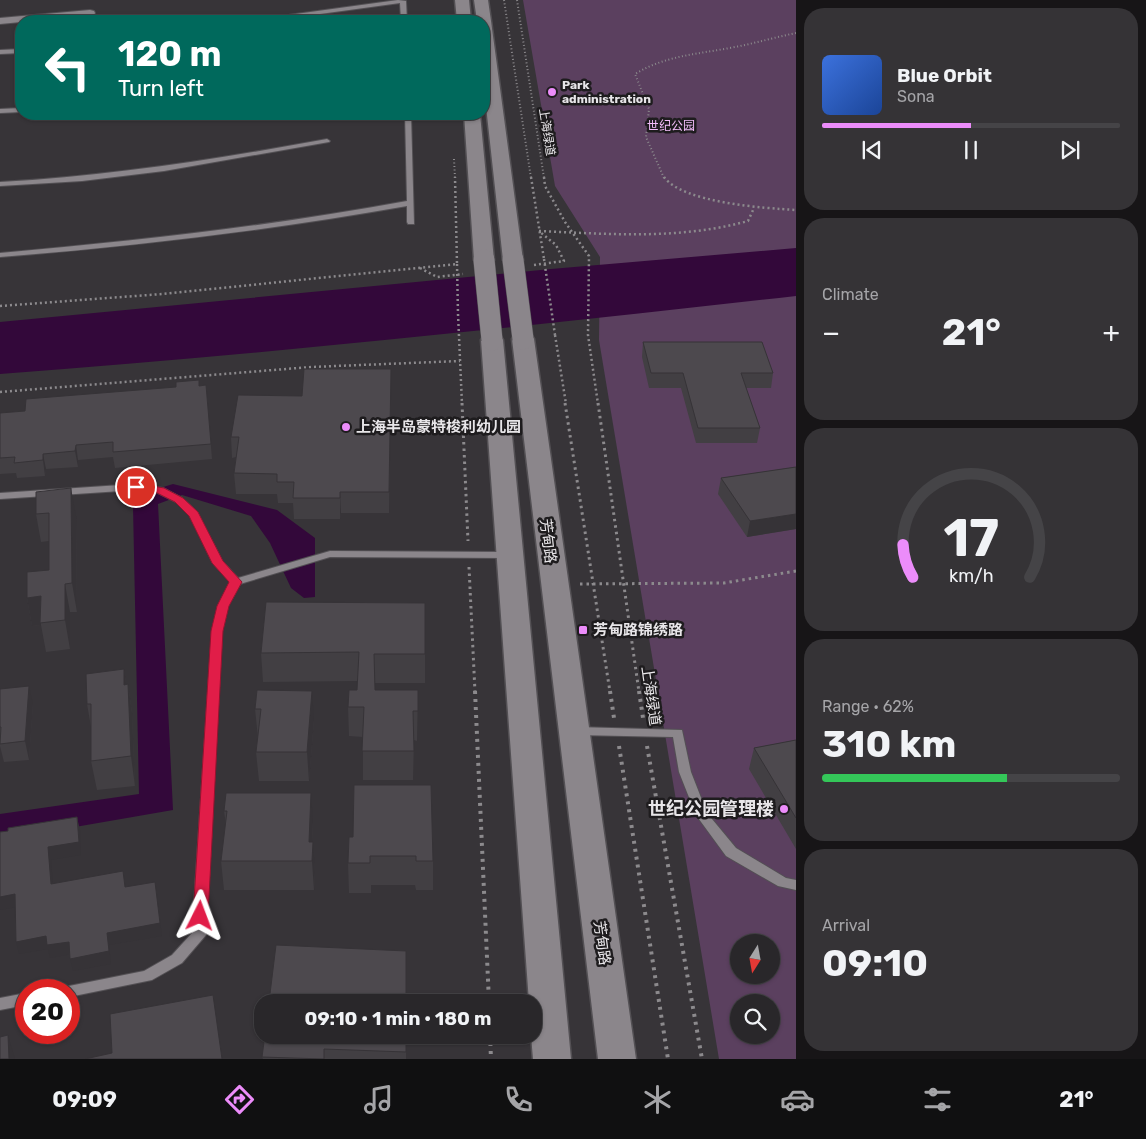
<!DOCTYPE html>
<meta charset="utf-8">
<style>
:root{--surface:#29272a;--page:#353336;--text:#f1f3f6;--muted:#a5a5a8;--line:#454447;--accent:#ec8cfa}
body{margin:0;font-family:Rubik,"Noto Sans SC",sans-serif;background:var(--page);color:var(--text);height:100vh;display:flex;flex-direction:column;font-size:19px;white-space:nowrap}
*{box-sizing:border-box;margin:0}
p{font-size:16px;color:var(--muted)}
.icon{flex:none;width:28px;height:28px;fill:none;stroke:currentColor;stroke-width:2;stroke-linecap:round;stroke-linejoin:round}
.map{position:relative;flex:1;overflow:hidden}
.panel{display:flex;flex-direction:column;gap:8px;padding:8px;background:#171517;width:350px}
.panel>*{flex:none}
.hud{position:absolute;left:15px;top:15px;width:475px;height:105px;border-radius:20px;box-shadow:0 1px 4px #0004,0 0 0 1px var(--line);background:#00695c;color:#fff;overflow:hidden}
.needle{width:32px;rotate:191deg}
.tools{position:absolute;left:730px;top:934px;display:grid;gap:10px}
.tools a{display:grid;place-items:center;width:50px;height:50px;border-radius:50%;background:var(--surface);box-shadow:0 1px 4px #0004,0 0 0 1px var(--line);font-size:25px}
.speed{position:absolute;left:15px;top:979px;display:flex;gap:10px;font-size:25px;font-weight:700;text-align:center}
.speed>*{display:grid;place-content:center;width:65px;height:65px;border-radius:50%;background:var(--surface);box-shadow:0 1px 4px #0004,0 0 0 1px var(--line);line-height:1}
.speed .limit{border:8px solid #d22;background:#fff;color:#111}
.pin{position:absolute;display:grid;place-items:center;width:42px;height:42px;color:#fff;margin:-21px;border:2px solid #fff;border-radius:50%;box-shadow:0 1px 5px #0007}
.me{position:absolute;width:55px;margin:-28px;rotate:3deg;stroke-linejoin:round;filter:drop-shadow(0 0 4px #0008)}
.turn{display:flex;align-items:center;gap:18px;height:105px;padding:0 20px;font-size:22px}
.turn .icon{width:65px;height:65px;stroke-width:2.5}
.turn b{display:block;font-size:35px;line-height:42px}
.big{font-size:38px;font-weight:700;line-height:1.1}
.panel .widget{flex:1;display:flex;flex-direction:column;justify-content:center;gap:8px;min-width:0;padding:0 18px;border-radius:20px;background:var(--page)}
.panel .dial{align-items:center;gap:0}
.dial svg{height:130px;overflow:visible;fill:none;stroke:var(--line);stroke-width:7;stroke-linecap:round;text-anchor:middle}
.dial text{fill:var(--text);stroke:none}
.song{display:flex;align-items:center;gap:15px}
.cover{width:60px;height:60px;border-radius:8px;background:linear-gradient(135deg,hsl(220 70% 55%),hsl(220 70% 35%))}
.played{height:5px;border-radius:2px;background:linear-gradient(90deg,var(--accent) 50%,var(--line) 50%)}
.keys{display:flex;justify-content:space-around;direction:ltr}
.heat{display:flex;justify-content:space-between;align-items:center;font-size:28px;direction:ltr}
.charge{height:8px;border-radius:4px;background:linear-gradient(90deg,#34c759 62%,var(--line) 0)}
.trip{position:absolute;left:254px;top:994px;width:288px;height:50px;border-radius:20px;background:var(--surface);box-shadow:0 1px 4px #0004,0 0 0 1px var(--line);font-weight:700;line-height:50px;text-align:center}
.tabs{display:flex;height:80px;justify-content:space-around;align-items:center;background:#101011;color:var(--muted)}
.tabs .icon{width:35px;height:35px}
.tabs .active{color:var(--accent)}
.tabs b{font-size:22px;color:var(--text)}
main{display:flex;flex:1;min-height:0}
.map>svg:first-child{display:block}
.green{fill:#5b405f;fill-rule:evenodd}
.water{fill:#33083a}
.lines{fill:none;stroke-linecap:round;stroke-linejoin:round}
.service-casing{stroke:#535054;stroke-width:2}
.minor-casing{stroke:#535054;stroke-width:2}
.secondary-casing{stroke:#535054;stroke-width:3}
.path-far3{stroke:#8c8a8d;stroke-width:2;stroke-dasharray:1 2.5;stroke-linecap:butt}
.path-far2{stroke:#8c8a8d;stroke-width:2.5;stroke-dasharray:2 3;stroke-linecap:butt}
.path-far1{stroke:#8c8a8d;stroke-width:3;stroke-dasharray:2.5 4;stroke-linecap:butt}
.path{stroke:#8c8a8d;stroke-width:4;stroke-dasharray:3 5;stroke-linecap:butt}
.service{fill:#8b868b;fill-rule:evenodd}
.minor{fill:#8b868b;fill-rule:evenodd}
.secondary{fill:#8b868b;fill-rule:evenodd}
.secondary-bridge-casing{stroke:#535054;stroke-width:22;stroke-linecap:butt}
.path-bridge{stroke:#8c8a8d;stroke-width:2.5;stroke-dasharray:2 3;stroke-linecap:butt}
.secondary-bridge{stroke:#8b868b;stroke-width:21}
.wall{fill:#423f43}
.shaded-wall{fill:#363337}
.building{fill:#4d494e;stroke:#363337}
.route{fill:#e11d48;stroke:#92132f}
.poi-dot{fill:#ec8cfa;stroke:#1e1c1e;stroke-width:2}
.labels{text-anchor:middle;stroke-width:5;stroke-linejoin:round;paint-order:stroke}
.far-poi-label{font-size:12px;font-weight:bold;fill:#e8e6e9;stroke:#1e1c1e;text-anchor:start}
.far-park-label{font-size:12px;fill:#f3bdfa;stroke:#1e1c1e}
.far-street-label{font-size:12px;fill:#e8e6e9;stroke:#1e1c1e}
.poi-label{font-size:15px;font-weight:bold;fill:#e8e6e9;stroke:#1e1c1e;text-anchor:start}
.street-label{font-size:15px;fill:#e8e6e9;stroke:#1e1c1e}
.near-poi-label{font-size:18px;font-weight:bold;fill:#e8e6e9;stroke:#1e1c1e;text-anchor:end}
</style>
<main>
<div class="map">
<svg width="796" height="1059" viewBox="0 0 796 1059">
<rect width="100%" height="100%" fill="#373438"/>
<path class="green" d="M523,0H796V1059H719L649,638L640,623L646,622L599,340L600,257L555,186ZM739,942H771V975H739ZM739,1002H771V1035H739Z"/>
<path class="water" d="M796,248V296C531,326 266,354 0,374V322L551,269Z
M173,484L277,510L315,538V597L304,598L291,588L270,543L251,516L182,495L158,504L173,810L0,840V814L139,794L133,506L144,493Z"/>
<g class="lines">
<defs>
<path id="service" d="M398,0L406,1L407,21H401L400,3L269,21H256L259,19Z
M21,49V53L0,54V50Z
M21,108V112L0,113V109Z
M405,114H411L414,224H408L407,222V206C272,230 137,246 0,257V253C136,241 272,226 407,201Z
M327,139L330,141L329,142L164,171L82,181L0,186V182C110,176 218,159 327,139Z
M136,484L163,488L182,498L197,512L222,561L238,578L330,551L509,552L514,555L509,558L330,557L240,584L228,606L222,631L206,935L182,963L152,980L69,997V990H63L64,987L144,971L172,955L192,933L212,631L218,606L231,582L213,563L190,515L176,502L158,493L136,490L0,499V493Z
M577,727L682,730L691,772L707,813L736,848L786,878L796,880V890L778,886L726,856L696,815L679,772L673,737L577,735L573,734L571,731L573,728Z
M26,993V1005L0,1010V998Z"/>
<path id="minor" d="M90,10L94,11L95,13L94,15L0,24V18Z"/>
<path id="secondary" d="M455,0H469L471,21H457Z
M474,0H488L491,21L523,260L520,264L513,266L506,264L503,260L484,88V21H477Z
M464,114H480L494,260L491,264L484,266L477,264L474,260Z
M523,332L531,334L534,339L636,1059H598L512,339L515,334Z
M492,333L500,335L503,340L571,1059H533L531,1035L532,1002H529L481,340L484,335Z"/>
</defs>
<use href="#service" class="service-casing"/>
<use href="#minor" class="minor-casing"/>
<use href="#secondary" class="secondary-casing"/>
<path class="path-far3" d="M504,0L531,178
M517,0L544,178
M454,159L455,178
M664,178L646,137L649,109L635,74C666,55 700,54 735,47C756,43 776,37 796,33"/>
<path class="path-far2" d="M531,177L544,259
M544,177L545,186L565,222L589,256L588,335L598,404
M664,177C683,203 764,208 796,210
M539,231C610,234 679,240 748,221L754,208
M534,265L564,261L556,245L540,232
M420,268L437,277L463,274
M0,306L162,294L457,264L455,177
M458,314L462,404
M555,335L566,404
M0,392L311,367L460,361"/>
<path class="path-far1" d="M462,403L468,541
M565,403L610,692
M598,403L639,692
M469,567L475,692
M580,584L724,583L796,571"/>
<path class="path" d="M475,691L489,1002
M610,691L614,718
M639,691L643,718
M619,746L668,1059
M647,746L702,1059
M490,1035L491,1059"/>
<use href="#service" class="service"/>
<use href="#minor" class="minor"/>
<use href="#secondary" class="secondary"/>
<defs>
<path id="secondary-bridge" d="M484,260L492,340
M513,260L523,339"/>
</defs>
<use href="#secondary-bridge" class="secondary-bridge-casing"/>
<path class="path-bridge" d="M544,259L555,335
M457,264L458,314"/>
<use href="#secondary-bridge" class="secondary-bridge"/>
</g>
<path class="wall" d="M643,342L773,373L771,388H746L760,428L757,443H696L681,388H649L642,357Z
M391,369L389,513H341L340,519H294L293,503H278L277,494H236L234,473L236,457L232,458L231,437L302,396Z
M206,385L212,459L115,468L113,457L78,460V467L46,469L45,476L17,478L16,473L0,474V413L25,411Z
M796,467V529L747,537L718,494L721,478Z
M36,492L76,516L77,612H70V649L46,652L41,625L32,626L27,598L49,570V541L41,542L36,514Z
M266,602L425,654V683H374L375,690H418L417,741L414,740L413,780H363V737L349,736L348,707L357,690L358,681L263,682L261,653Z
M124,669L126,684H128L132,713L135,786L97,790L91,761V727L87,704Z
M0,689L33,704L29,760L4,762L0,746Z
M257,690L314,720L309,781H259L256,752L258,738L255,709Z
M796,740V849L749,769L754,748Z
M224,811L313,822L312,842L315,872L314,890H224L221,861L226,825Z
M349,837L433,861V890H416L415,885H371V893H349L348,863Z
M406,1035V1059H263L262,1057Z"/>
<path class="shaded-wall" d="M76,445L78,460V467L75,451Z
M43,454L46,469L45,476L43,460Z
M71,488L76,516L77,612L72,583Z
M340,492L341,513L340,519Z
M796,514V529L747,537L750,521Z
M65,584L70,612V649L65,620Z
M41,596V625L32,626L27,598Z
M124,669L128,697V684L132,713L135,786L131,756L124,685Z
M29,686L33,704L29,760L25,741Z
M312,691L314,720L309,781L307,752Z
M311,793L313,822L311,861L309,842Z
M77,817L80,830L81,855L51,860L54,896L51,884L48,847Z
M313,842L315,872L314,890L312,861Z
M155,882L162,936L109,945L111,964L73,971L70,959L107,933Z
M15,894L18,907L0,910V897Z
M46,936L69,942L72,954L50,958L48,949L19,954L16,942Z
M8,1035L15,1059H9Z"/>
<path class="building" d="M643,342H762L773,373H741L760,428H698L683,373H651Z
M304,369H391L389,492H340V498H293L294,482H277V474L234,473L239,437H231L238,395L302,396Z
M199,380V386L206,385L211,444L113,452V442L76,445L75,451L43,454V460L14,463L15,457L0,458V413L25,411L26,399L176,387V382Z
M796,467V514L750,521L721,478Z
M71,488L72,583L65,584V620L40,623L41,596L27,598V572L49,570V513L36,514V492Z
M266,602L425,603V654H374L375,690H418V711H413L414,751H362L364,707H348L349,690H357L359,652L261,653Z
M124,669V685L128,684L131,756L91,761V704H87L86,674Z
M29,686L25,741L0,744L1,727H0V689Z
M257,690L312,691L307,752H256L261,709H255Z
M796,740V818L754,748Z
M354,785H431L433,861H416V856H370V863H348L349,837H353Z
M226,793H311L309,842H313L312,861H221L227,811H224Z
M77,817L79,842L48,847L51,884L123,871L125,887L155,882L160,923L107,933L109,951L70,959L69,942L47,945L46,936L16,942L15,894L0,897V832L8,831V828Z
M276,945L406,951V1002H269Z
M213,995L222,1059H85L112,1053L110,1014Z
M8,1035L9,1059H0V1037Z
M265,1035H406V1052L324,1049V1059L262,1057Z"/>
<path class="route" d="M136,483L164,488L183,498L198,512L223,561L242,582L229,606L223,631L208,916L206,920L200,922L195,920L193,916L211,631L217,606L229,582L212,563L189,516L175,502L157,493L132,489L131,487L132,484Z"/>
<g class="poi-dot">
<circle cx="552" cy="92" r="5"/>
<circle cx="346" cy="427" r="5"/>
<rect x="578" y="625" width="10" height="10" rx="2.5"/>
<circle cx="784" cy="809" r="5"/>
</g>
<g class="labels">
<g class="far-poi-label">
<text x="562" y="89">Park<tspan x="562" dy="14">administration</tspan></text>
</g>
<g class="far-park-label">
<text x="671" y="130">世纪公园</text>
</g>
<g class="far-street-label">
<text transform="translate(547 132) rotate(81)" y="4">上海绿道</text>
</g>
<g class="poi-label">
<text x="356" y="432">上海半岛蒙特梭利幼儿园</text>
<text x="593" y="635">芳甸路锦绣路</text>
</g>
<g class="street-label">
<text transform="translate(548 541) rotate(83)" y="5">芳甸路</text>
<text transform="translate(651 696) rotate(82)" y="5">上海绿道</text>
<text transform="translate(602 943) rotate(82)" y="5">芳甸路</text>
</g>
<g class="near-poi-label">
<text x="774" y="815">世纪公园管理楼</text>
</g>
</g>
</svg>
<div class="tools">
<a><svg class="needle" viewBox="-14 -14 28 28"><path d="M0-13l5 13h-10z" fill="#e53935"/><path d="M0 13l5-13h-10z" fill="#a5a5a8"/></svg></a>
<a><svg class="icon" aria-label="search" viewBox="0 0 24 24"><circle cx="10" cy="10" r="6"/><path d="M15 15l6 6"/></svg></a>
</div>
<div class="speed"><div class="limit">20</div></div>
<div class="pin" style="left:136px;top:487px;background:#d93025"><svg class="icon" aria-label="arrive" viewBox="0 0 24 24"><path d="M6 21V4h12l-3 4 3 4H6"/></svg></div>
<svg class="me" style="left:200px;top:916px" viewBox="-20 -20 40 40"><path d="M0-17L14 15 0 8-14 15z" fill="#e11d48" stroke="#fff" stroke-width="4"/></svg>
<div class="trip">09:10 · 1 min · 180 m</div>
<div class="hud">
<div class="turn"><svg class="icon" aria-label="left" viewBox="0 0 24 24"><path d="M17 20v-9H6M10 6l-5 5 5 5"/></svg><div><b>120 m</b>Turn left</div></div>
</div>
</div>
<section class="panel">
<div class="widget">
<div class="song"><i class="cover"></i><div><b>Blue Orbit</b><p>Sona</p></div></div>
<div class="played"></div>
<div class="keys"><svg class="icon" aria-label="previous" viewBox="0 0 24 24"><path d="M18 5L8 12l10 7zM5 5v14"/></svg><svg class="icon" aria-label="pause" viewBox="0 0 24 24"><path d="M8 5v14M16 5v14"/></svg><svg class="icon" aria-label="next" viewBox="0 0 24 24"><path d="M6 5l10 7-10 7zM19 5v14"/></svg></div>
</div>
<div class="widget"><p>Climate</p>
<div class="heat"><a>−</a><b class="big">21°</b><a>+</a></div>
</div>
<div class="widget dial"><svg viewBox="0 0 100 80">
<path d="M14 69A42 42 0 1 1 86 69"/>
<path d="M14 69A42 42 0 0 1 8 49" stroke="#ec8cfa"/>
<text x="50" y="56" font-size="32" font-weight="700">17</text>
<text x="50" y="72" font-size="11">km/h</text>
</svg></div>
<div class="widget"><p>Range · 62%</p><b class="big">310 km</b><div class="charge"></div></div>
<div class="widget"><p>Arrival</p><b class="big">09:10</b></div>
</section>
</main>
<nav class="tabs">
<b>09:09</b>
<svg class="icon active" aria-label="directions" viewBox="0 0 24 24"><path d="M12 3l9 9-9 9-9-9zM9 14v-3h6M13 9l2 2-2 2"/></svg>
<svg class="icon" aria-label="music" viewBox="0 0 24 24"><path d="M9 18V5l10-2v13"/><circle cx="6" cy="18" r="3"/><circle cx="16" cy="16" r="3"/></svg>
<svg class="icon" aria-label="phone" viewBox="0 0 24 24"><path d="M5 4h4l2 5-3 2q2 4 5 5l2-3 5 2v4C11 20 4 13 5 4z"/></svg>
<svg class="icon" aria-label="climate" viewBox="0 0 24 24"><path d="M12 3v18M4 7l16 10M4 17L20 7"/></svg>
<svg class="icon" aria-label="car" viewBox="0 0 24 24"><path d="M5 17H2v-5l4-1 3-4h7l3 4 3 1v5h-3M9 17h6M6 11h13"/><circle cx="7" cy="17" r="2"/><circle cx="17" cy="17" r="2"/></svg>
<svg class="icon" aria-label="filters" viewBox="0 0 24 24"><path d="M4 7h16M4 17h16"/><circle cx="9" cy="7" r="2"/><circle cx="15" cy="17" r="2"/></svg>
<b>21°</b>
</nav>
